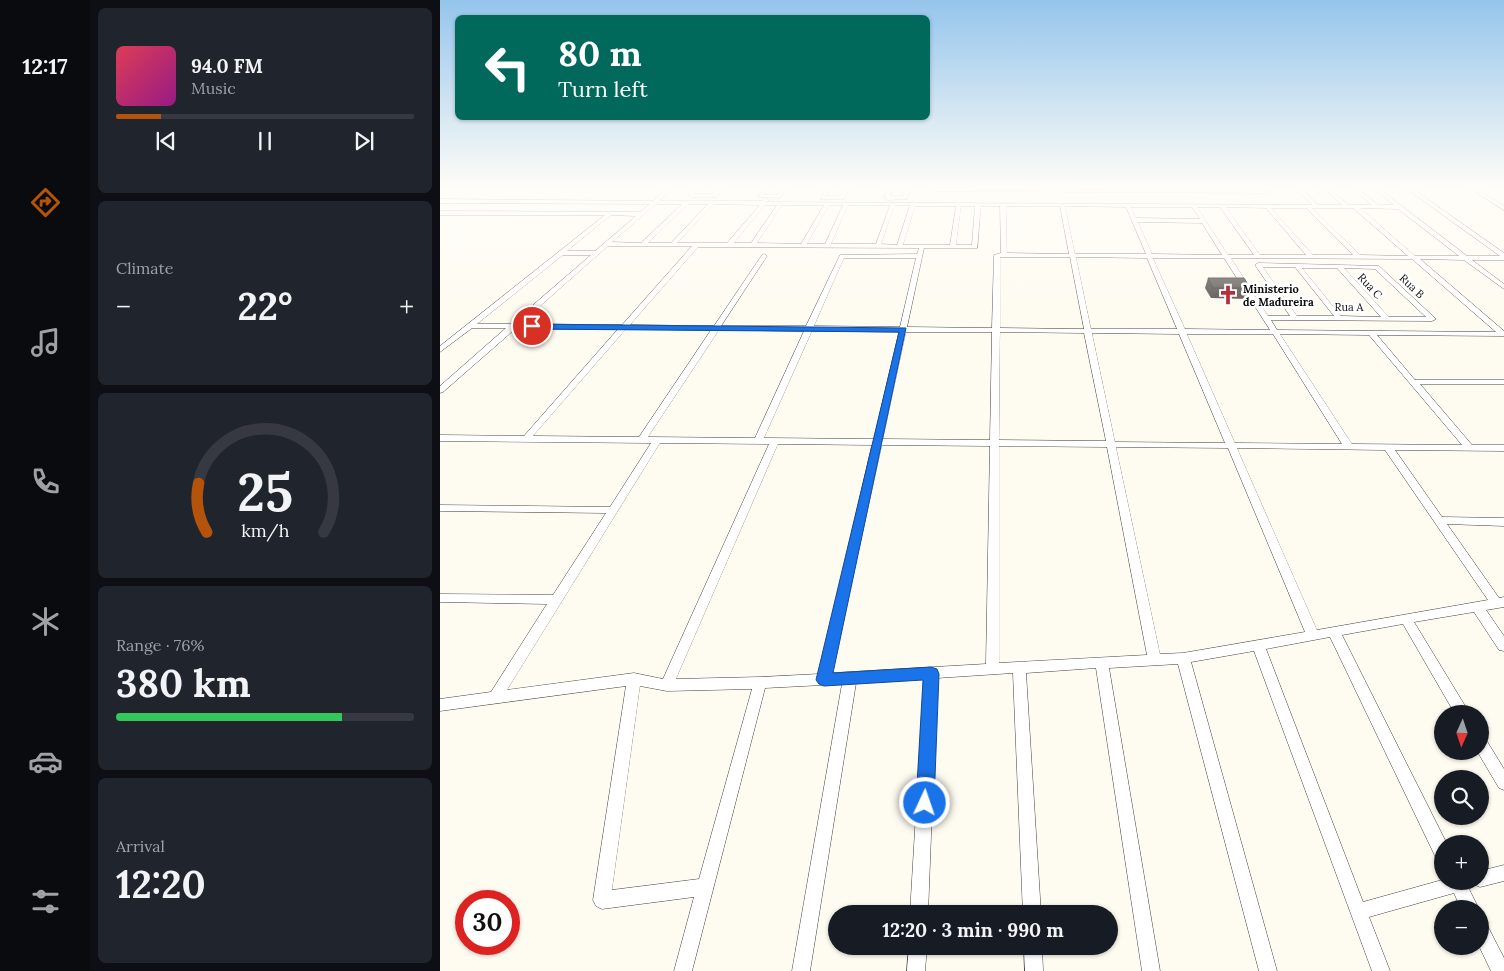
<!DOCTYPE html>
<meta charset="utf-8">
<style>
:root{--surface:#171b24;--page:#20242c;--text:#f1f3f6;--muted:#9ea1a6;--line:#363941;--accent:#b45309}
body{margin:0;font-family:Lora,serif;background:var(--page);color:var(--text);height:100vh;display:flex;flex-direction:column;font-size:19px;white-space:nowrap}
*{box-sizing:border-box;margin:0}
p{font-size:16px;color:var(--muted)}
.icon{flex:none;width:28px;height:28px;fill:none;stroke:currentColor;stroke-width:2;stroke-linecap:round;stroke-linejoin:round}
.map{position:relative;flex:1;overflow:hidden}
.side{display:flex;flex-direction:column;gap:8px;padding:8px;background:#0d0f14;width:350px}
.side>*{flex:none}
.guide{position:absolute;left:15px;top:15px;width:475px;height:105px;border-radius:8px;box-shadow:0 1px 4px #0004;background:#00695c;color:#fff;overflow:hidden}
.needle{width:32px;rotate:183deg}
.controls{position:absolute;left:994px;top:705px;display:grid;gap:10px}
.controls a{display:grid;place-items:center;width:55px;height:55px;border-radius:50%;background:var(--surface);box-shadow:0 1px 4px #0004;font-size:25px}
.speed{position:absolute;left:15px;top:890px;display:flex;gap:10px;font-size:25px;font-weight:700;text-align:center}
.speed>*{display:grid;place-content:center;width:65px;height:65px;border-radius:50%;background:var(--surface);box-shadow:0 1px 4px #0004;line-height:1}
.speed .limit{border:8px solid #d22;background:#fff;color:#111}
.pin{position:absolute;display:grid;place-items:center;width:42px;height:42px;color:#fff;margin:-21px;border:2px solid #fff;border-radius:50%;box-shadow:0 1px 5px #0007}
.me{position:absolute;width:55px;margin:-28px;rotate:3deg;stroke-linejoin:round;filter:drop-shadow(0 0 4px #0008)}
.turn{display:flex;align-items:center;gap:18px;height:105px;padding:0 20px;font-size:22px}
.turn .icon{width:65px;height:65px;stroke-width:2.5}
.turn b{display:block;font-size:35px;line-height:42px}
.big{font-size:38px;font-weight:700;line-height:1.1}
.side .card{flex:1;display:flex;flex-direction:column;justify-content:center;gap:8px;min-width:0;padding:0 18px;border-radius:8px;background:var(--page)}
.side .dial{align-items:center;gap:0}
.dial svg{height:130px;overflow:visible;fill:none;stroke:var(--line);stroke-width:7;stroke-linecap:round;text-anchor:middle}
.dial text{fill:var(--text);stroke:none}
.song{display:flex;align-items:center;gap:15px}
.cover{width:60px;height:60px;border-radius:8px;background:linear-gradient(135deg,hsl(350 70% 55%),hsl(310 70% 35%))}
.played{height:5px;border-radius:2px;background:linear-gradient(90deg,var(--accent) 15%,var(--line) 15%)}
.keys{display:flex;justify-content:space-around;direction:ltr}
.heat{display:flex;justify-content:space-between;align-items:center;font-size:28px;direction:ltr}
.charge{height:8px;border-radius:4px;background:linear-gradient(90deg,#34c759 76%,var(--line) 0)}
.trip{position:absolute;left:388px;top:905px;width:290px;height:50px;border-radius:25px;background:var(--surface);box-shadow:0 1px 4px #0004;font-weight:700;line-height:50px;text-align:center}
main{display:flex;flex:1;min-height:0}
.tabs{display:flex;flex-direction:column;width:90px;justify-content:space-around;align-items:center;background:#090b0e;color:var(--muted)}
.tabs .icon{width:35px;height:35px}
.tabs .on{color:var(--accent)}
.tabs b{font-size:22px;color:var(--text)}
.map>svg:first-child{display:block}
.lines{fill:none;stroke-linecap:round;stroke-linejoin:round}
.street-casing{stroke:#414141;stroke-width:1}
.street{fill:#fff;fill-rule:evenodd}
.wall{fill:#4a4440}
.building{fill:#564f4b;stroke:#3c3734}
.route{fill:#1a73e8;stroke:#114b97}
.labels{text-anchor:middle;stroke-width:5;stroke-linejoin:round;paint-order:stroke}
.far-street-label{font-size:11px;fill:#0e0e0e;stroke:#fff}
.far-poi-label{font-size:11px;font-weight:bold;fill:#0e0e0e;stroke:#fff;text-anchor:start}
</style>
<main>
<nav class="tabs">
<b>12:17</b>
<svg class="icon on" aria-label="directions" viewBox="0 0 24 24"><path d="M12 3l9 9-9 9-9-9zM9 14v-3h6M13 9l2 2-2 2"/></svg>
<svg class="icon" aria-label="music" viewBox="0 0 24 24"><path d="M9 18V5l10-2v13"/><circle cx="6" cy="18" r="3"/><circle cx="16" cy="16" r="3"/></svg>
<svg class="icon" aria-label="phone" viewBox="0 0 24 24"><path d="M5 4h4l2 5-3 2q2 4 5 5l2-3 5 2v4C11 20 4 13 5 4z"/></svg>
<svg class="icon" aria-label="climate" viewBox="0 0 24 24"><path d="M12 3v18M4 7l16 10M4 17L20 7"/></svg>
<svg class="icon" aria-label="car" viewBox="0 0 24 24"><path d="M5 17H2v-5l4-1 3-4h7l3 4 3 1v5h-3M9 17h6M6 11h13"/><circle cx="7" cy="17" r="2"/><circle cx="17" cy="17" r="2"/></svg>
<svg class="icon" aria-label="filters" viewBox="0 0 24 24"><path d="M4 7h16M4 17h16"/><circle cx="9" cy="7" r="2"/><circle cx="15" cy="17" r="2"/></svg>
</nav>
<section class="side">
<div class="card">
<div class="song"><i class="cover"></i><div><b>94.0 FM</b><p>Music</p></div></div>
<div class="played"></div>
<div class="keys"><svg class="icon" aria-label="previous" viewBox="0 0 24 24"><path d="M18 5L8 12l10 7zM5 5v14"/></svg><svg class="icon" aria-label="pause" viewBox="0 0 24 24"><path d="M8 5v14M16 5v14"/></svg><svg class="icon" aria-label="next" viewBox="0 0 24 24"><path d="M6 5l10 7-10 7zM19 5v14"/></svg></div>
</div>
<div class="card"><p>Climate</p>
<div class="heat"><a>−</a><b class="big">22°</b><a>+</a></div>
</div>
<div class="card dial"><svg viewBox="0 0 100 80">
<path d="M14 69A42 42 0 1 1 86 69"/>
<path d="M14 69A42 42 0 0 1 9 39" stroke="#b45309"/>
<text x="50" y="56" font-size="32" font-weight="700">25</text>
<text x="50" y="72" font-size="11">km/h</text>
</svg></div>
<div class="card"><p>Range · 76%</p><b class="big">380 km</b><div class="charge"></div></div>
<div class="card"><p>Arrival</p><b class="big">12:20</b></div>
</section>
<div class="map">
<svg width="1064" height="971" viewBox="0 0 1064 971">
<rect width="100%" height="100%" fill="#fefbf0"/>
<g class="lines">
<defs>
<path id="street" d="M69,187H234L219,201H322L326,198L329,200L327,202L872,205L854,187H859L878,205H902L883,187H888L908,205H932L911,187H916L938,205H954L931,187H937L1027,256H1060L964,187H970L1064,253V260H1032L1064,284V289L1024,260L980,259L1064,331V336L937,335L975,380H1064V384H980L1032,445H1064V451L955,450L1002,517L1064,518V526L1007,524L1059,598L1064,597V607L1046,610L1064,636V651L1059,650L1034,612L974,622L1030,714H1015L963,624L902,635L1007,844H1002V860L996,858L890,637L826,649L923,902L1002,880V881H1040V871L1064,865V881L1040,887L1035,885L1029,889L1039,909H1021L1014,893L929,917L950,971H932L814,651L751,662L837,971H819L738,664L669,668L720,971H702L656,668L586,673L601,914H583L573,673L497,678L488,914H470L484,679L416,683L370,971H352L402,684L325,688L252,971H234L254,897L162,909L156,906L153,900L186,686L0,711V699L51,692L107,604L0,602V594L113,595L166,513L0,511V505L170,507L211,443L0,441V435L84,436L178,329H75L3,392L0,393V386L66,328H32L0,352V346L165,215H0V211L200,212L210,204L0,203V199L213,201L226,189ZM216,204H242L201,243L172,242ZM248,204H268L231,243H208ZM274,204L320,205L287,243H237ZM325,205H337L311,243H294ZM342,205H384L361,244L317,243ZM389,205H403L385,244H367ZM408,205H450L436,244H391ZM455,205H470L457,245L441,244ZM475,206H516L510,245H463ZM521,206H535L532,245H516ZM541,206H560L561,253L554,255L552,328L467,327L484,248H537ZM566,206H620L629,254L567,253ZM625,206L686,207L706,254H635ZM691,207H752L760,219L696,218ZM757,207H780L814,255H788ZM786,207L826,208L866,255H820ZM831,208H866L913,255H873ZM872,208H913L968,256L920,255ZM920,208L958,209L1019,256H975ZM171,215L196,216L155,251H127ZM698,222L762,223L782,255L712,254ZM168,246H252L182,325L80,324ZM258,247L479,248L477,254L400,255L366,326H281L327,256L324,254L322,255L274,326L190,325ZM123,255H151L71,324H37ZM560,257H630L644,329L560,328ZM636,257L707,258L737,329H651ZM404,258H476L460,327L374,326ZM713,258H784L830,330L745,329ZM791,258L972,259L1056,332L837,330L831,320L992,321L996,319L939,266L818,263L815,265L850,316H828ZM823,267H855L894,316H857ZM862,268H897L941,317L901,316ZM904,268L935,269L986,317H949ZM186,329L271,330L199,437L93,436ZM279,330L364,331L315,438L208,437ZM372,331L459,332L434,439L324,438ZM466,332H552L550,440L443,439ZM560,332L644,333L666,441L559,440ZM652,333L739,334L785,443L675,442ZM747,334H833L902,444L795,443ZM840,334L929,335L1022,445L912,444ZM220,443L329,444L223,679L194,673L67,690ZM338,444L432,445L379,674L320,677L236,679ZM442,445L550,446L546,664L392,673ZM559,446L667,447L707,655L559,663ZM676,447L788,448L865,632L743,653L720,654ZM797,448L945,450L1048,600L877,630ZM200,686L227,691L312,689L259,879L172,890Z
M254,187H259L254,194H273L280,187H285L276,197H250L249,193Z
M324,187H329L324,195H337L343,187H348L340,198L318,197Z
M386,187H391L386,196H400L405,187H410L404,199H381Z
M448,187H453L450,196H463L465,187H470L467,199L447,200L444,198Z
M1028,187H1034L1064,206V210Z
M497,189L829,191L831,192L829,193L495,191Z
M1040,736L1045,738L1064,769V790L1059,788L1037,751H1040Z
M1040,920L1046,923L1064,958V971H1051L1039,946Z
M469,946H487L485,971H467Z
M584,946H602L603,971H585Z"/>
</defs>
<use href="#street" class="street-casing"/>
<use href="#street" class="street"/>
</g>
<path class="wall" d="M768,278L810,288L808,299L771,298L765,288Z"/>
<path class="building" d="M768,278H804L810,288H773Z"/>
<linearGradient id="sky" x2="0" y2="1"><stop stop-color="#95c5ec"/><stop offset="0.58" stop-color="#fffdf8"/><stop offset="1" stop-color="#fffdf8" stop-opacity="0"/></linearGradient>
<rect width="1064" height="323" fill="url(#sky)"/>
<path class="route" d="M89,324L466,328L393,673L491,667L497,669L499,674L494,803L491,809L485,812L479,809L476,803L483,680L384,686L379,684L376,680L459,332L92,329L87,326Z"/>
<defs>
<symbol id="church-bare" viewBox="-9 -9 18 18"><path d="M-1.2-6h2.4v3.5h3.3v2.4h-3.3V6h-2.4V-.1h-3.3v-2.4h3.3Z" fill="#b62e3b" stroke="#fff" stroke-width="2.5" paint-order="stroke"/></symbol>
</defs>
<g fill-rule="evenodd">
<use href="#church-bare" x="774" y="281" width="28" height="28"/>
</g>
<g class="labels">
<g class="far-street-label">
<text transform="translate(930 286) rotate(47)" y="4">Rua C</text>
<text transform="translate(972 286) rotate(44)" y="4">Rua B</text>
<text x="909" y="311">Rua A</text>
</g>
<g class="far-poi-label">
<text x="803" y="293">Ministerio<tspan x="803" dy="13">de Madureira</tspan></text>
</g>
</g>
</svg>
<div class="controls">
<a><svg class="needle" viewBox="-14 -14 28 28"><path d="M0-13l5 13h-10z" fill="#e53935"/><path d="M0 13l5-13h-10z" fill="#9ea1a6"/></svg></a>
<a><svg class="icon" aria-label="search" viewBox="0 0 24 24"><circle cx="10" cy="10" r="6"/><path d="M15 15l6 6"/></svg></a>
<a>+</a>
<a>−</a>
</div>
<div class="speed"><div class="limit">30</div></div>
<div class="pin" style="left:92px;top:326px;background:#d93025"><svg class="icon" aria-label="arrive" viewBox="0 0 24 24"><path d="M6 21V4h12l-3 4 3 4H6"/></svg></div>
<svg class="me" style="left:485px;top:803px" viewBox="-20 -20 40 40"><circle r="17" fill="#1a73e8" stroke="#fff" stroke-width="3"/><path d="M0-11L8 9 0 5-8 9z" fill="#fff"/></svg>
<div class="trip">12:20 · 3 min · 990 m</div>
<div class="guide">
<div class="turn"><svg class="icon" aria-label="left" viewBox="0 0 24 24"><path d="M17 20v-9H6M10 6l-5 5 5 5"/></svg><div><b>80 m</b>Turn left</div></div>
</div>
</div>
</main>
